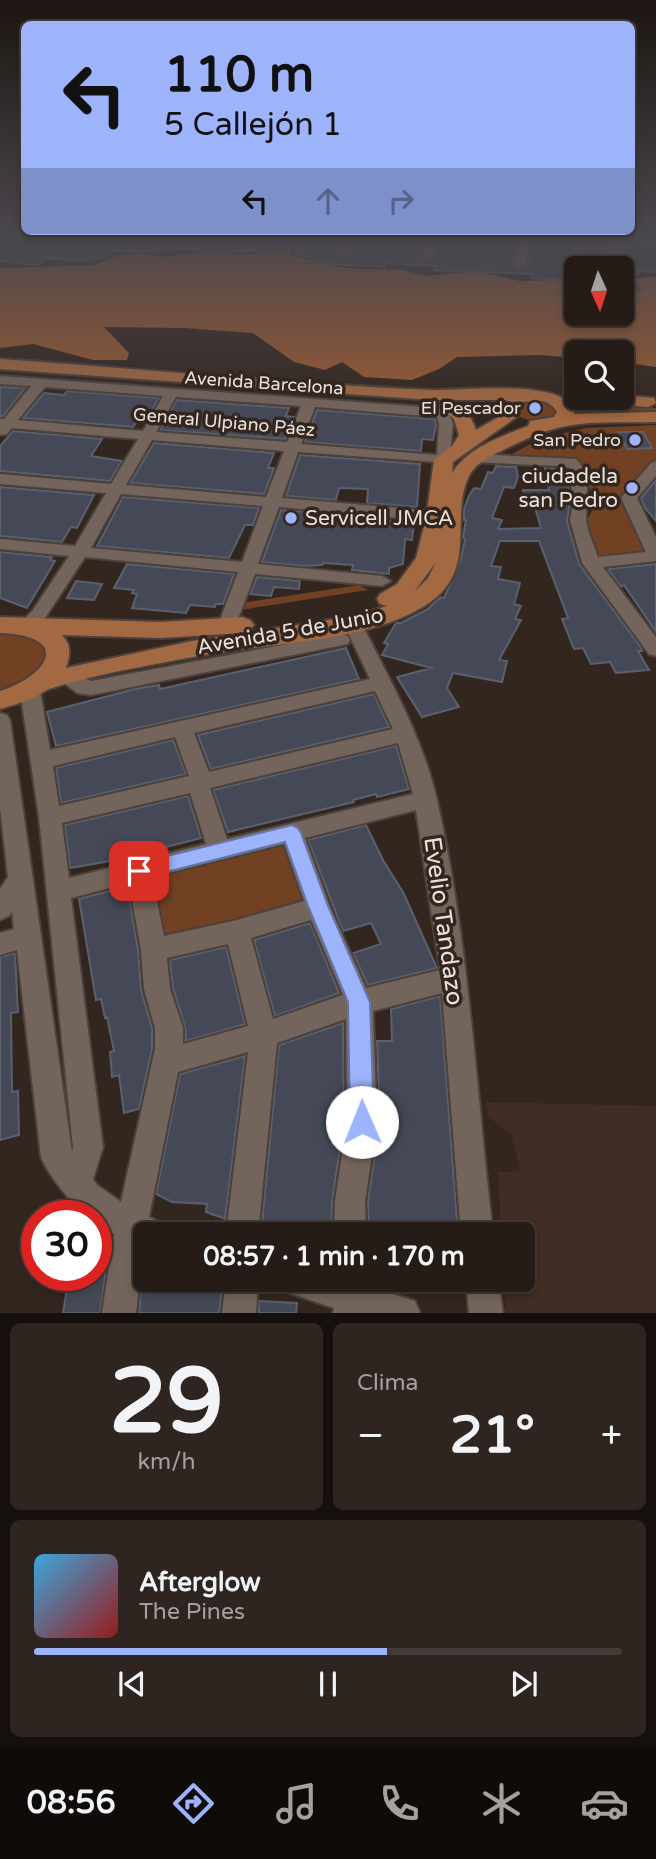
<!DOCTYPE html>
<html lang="es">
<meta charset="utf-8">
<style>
:root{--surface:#261c17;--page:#2e2520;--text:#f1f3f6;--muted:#a4a1a1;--line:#423a36;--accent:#9db4fd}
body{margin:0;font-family:"Varela Round",sans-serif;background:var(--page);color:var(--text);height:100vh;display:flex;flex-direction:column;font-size:26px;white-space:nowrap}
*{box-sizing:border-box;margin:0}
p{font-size:23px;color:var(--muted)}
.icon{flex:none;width:38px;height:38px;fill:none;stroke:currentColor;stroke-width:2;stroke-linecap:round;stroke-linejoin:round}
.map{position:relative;height:1313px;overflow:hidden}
.drawer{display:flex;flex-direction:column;gap:10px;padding:10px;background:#150f0d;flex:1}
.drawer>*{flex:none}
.hud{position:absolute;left:21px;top:21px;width:614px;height:214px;border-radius:10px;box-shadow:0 4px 10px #0003,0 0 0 2px var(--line);background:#9db4fd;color:#111;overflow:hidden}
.needle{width:46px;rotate:177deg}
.fabs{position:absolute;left:564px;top:256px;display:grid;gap:14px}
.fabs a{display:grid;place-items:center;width:70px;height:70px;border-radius:10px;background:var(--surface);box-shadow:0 4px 10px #0003,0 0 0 2px var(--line);font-size:35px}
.speed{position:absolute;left:21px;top:1200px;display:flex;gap:14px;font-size:35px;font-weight:700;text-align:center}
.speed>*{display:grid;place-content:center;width:91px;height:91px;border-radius:50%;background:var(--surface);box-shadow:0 4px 10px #0003,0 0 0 2px var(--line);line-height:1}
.speed .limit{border:10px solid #d22;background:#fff;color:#111}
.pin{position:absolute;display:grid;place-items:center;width:60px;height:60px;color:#fff;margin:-30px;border-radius:14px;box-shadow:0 4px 10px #0006}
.me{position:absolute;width:77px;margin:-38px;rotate:359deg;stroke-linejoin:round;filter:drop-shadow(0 0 5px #0008)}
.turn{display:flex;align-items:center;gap:24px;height:147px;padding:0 28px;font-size:32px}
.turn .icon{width:91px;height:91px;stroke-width:2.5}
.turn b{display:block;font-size:49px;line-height:60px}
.lanes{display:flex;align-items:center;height:66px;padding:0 28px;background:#0003;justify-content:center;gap:35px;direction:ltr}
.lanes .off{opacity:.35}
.big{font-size:52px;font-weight:700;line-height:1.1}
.drawer .card{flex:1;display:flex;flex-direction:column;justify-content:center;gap:10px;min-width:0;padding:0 24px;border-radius:10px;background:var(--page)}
.drawer .dial{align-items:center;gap:0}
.dial b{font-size:91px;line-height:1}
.song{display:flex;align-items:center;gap:21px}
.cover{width:84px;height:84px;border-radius:10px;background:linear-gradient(135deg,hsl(200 70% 55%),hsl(0 70% 35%))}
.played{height:7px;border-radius:4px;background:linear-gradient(90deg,var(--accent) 60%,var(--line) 60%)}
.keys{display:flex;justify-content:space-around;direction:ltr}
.heat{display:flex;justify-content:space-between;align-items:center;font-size:38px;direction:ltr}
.drawer .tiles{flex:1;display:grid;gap:10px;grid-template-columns:1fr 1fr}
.card:last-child{grid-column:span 2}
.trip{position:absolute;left:133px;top:1222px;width:402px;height:70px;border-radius:10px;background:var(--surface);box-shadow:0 4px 10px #0003,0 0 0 2px var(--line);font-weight:700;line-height:70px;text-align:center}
.tabs{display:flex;height:112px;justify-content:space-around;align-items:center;background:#0f0b09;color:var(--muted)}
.tabs .icon{width:49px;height:49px}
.tabs .active{color:var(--accent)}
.tabs b{font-size:32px;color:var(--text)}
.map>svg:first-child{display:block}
.built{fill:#402d23}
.green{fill:#724123}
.water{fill:#9c5b32}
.building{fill:#454957;stroke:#5b606e;stroke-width:2}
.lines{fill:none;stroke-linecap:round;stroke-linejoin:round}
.minor-casing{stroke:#4c413b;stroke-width:4}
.major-casing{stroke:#4c413b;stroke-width:4}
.minor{fill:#74655c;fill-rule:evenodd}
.major{fill:#a36942;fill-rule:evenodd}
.route{fill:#9db4fd;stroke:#6675a4;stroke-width:2}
.poi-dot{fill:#9db4fd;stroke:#33261f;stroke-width:2.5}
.labels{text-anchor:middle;stroke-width:7;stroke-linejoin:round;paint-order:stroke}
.far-street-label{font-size:18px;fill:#eae1dc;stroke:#33261f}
.far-poi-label{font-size:18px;fill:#eae1dc;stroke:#33261f;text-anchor:end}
.poi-label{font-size:21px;fill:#eae1dc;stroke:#33261f;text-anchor:end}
.street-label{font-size:21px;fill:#eae1dc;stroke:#33261f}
.near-street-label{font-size:24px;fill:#eae1dc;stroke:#33261f}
</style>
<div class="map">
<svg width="656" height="1313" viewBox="0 0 656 1313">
<rect width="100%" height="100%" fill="#33261f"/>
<path class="built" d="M486,1102L656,1106V1313H506L504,1279H523V1234H501L498,1172L520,1171L512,1136L488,1116Z"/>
<path class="green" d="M525,399L547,401L559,411L555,417C538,420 525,424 512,411V407Z
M578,401L656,408V413H582Z
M656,425V461L644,470L622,503L650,554L597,558L585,523L596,504L580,465L571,459L508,456L542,438L586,428Z
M359,585L368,590L234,611L241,603Z
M14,632C29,635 44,640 48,656L39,675L0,694V633Z
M287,843L310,908L164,946L149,877Z"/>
<path class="water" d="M291,250V255L345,268L403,270L426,276L477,271L520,281L554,280L576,283V313H621V279L656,277V367L621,362V352H576V358L541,355L457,357L439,369L412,380L364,377L342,362L325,370L294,362L253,333L184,328L104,327L129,353L127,360H93L33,344L0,348V268L95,265L116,256L139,253L163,257L219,251L236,255Z"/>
<path class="building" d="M28,235L74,236V241L80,245L99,235H167L156,251H113L105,257L82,261L46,258L38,265L0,261V244Z
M183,235H340L333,252L340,256L348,252L355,235H427L420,258L426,264L434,260L442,236L511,240H515L512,265L519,270L528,265L531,242L606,246L607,268H575L573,269L576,280H565L531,278L530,274L434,270L435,266L385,263L384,267L344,265L315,261L316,258L296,254L298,249L224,252L174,248Z
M622,248L656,250V272L637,271L638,274H630L642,291H621V271L625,268Z
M0,387L25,388L3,416H0Z
M67,391L159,398L146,420L139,419L133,427L23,418L44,393L64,395Z
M177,400L289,408L286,416L294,417L285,439L160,430Z
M317,410L435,419L436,426L433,440L422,439L421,451L305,442Z
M13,431L102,439L91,456L122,461L110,481L0,471V446Z
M618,432H643L652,448L627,449Z
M154,443L274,453L268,468H274L264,494L130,483Z
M300,455L420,464L417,507L367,503L368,489L339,488L336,500L286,496Z
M496,466L516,467L518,477L514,488L504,487L492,518L502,520L498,529L541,528L534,504H527L523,490H549L545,468L566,470L570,502L567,521L579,564L640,646L642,651H638L649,670L616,673L610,662L591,664L583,648L574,649L562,619L568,618L539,541H500L491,566L501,567L498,579L520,583L514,604L521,606L515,619L521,620L499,660L507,661L502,682L453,673L447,688L459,707L422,717L397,677L431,668L382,655L388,644L384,643L396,623H401L428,609L440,597L444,598L461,559L465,539L463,538L466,520H464V509L469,496L474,488L481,489L488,472L493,473Z
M656,480V521L645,508L641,498Z
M0,487L94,495L77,528L71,527L62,542L0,536Z
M123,497L259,508L253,525H245L229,558L97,546Z
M281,510L333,514L332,517L339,518L414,522L412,540L405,539L403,564L389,568V574L352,570L353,565L323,563L322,565L303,566L262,562Z
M0,552L52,557L50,560L55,561L27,608L0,598Z
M127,564L234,574L223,604H216L215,607L190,605L186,613L132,608L137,594L132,593L134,590L114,588Z
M656,564V632L624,585L621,587L608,569Z
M257,577L300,581L299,589L274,587L271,596L250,594Z
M76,581L102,584L94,600L67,598Z
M346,648L359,679L56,746L52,731L47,712L135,689L159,685L160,689Z
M374,694L389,727L211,769L198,735Z
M173,740L186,774L61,803L56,768Z
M396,746L409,789L377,797L376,794L353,800L354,802L228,832L213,790Z
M188,796L201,838L116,860L70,868L65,825Z
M366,825L383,860L404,894L437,968L368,985L353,953L381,944L371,923L343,931L308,840Z
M127,886L138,950L141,990L152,1028V1049L139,1109L124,1113L119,1075L112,1077L110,1052L114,1051L107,1017L105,1018L101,999L96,1000L79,899Z
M310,923L339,993L275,1016L254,940Z
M226,947L245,1024L186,1041L185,1027L173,988L170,960Z
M15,953L18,1012L11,1013L12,1092L18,1091L19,1135L0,1140V957Z
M440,996L458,1234H369L368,1201L380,1122L377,1041H392L391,1009Z
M343,1023L344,1122L332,1201L331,1234H261L279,1045Z
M245,1056L225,1219L206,1212L207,1204L172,1202L156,1194L180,1074Z
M96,1249H109L100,1313H63L69,1276H96Z
M142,1279L223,1281L219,1313H139Z
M259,1301L297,1303L296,1313H259Z"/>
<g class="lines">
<defs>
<path id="minor" d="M78,235H89L80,242L75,239Z
M170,235H180L171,248H163L162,246Z
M343,235H353L346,251L341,254L336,251Z
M430,235H440L432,259L427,262L422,259Z
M508,235L608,238V235H618L619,238L656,241V247L619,245L622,268H610L609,244L529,239L525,265L520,268L515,265L518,238Z
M0,376L439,408L448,411L453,424L449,463L298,452L282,498L435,511L443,516L435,521L279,507L258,564L382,576L391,581L382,586L255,574L233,632H219L217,628L238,572L85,557L45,618L35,629H21L19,625L33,610L69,556L0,549V539L75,546L106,493L0,484V474L111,484L138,439L12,428L7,434L0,435V419H4L31,386L0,384ZM45,387L163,396L143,431L18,420ZM176,397L301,406L287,442L156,432ZM315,407L437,417L439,424L437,455L301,444ZM152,440L284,451L266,497L126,485ZM121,494L263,506L242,562L91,548Z
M475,454L576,459C592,474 586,499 586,519C587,531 594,545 598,557L646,552L621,498L651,463L656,461V476L637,498L656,537V561L603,567L656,637V656L649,654L582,563L570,520L573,502L569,468L561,466L470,462L467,459L470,456Z
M353,618L362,624C390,681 423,738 437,800C469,942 476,1089 493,1234H461L442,993L373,1011L377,1122L365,1201L366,1234H334L335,1201L347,1122L346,1019L277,1043L258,1234H226L248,1052L178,1072L149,1217L162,1223L167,1234H145L136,1313H102L114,1234L96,1222V1216C78,1216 48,1174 41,1157L17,950L0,955V933L14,929L12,911L9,916L0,920V889L8,877L0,808V713L7,715L10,720L72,1152L73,1147L39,817L20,690L23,685H37L40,690L50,750L370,679L344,624ZM375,691L393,729L209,772L194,733ZM175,737L189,776L59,806L53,766ZM398,743L413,794L227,839L210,788ZM190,793L206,844L69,878L62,823ZM416,810L440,970L366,988L330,907L305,838ZM284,844L304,901L237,920L164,936L152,877ZM129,883L141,950L144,989L155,1028V1049L121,1202L97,1185L93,1179L103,1147L71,898ZM311,920L343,995L273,1019L251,938ZM228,944L248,1026L183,1044V1028L170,989L167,958Z
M341,634L348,636L350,640L348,644L91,695L77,693L56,677L59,672L66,670L91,681Z
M226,1279H258L256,1313H222Z
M276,1279H367V1286L415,1301L420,1313H333L334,1308L281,1290Z
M466,1279H498L503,1313H469Z"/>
<path id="major" d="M0,359C144,369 288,384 432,390C459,391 573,377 574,414L656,412V422C625,423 592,420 561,427C543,431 524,440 507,448C493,455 476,462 469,476C449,517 479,569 429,603C371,643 263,643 193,657C146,666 95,674 49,689C42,692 37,697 30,699C21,703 10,706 0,709V691C51,674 71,636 0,633V617L160,622L242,617L250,620L254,625L250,630L242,633L160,638L62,635C72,646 70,655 66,668L192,641L354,616L387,606L380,604L377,599L380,594L397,584L416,558L426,519L434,460L452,446L459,435L454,419L439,406L442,402C460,398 471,415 476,430L509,411L518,416L453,462L452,473C469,447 500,437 528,426L530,421L554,417L557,412C543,390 522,409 505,400H432L0,369ZM436,562L428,578L415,591Z
M575,393L576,397H621V395L654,398L656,403L648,407L581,402L572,397Z"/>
</defs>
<use href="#minor" class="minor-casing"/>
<use href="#major" class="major-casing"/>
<use href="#minor" class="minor"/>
<use href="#major" class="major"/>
</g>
<linearGradient id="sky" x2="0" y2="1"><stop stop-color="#1c1511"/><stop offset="0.56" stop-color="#4a474d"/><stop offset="1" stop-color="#4a474d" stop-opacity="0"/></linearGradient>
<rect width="656" height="419" fill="url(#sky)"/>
<path class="route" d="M292,825L298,828L301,833L328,906L370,1002L374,1122L370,1131L362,1134L353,1131L350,1122L348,1002L308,906L285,842L139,879L132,877L129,871L132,865L139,863Z"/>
<g class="poi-dot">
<circle cx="535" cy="408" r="7"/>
<circle cx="635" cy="440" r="7"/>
<circle cx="632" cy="488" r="7"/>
<circle cx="291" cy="518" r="7"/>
</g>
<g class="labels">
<g class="far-street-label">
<text transform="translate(264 383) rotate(4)" y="6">Avenida Barcelona</text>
<text transform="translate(224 422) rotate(5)" y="6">General Ulpiano Páez</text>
</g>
<g class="far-poi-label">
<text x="521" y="414">El Pescador</text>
<text x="621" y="446">San Pedro</text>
</g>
<g class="poi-label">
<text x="618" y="483">ciudadela<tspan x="618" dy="24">san Pedro</tspan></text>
<text x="305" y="525" text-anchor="start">Servicell JMCA</text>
</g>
<g class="street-label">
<text transform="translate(290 631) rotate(-10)" y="7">Avenida 5 de Junio</text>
</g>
<g class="near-street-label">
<text transform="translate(444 921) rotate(82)" y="8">Evelio Tandazo</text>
</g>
</g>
</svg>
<div class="fabs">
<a><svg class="needle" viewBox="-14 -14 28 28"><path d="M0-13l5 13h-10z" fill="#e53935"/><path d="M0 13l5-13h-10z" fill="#a4a1a1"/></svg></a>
<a><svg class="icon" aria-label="search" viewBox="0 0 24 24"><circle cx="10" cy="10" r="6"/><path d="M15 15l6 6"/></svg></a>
</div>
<div class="speed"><div class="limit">30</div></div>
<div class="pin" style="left:139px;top:871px;background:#d93025"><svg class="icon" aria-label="arrive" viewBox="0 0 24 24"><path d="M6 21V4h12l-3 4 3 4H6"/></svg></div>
<svg class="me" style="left:362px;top:1122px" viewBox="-20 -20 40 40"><circle r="19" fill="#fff"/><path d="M0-13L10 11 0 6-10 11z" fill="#9db4fd"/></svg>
<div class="trip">08:57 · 1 min · 170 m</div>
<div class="hud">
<div class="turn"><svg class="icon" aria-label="left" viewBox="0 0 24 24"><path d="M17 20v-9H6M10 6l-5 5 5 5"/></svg><div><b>110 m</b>5 Callejón 1</div></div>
<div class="lanes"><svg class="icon" aria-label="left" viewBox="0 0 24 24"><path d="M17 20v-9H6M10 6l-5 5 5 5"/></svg><svg class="icon off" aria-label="ahead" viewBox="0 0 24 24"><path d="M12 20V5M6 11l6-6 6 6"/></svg><svg class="icon off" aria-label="right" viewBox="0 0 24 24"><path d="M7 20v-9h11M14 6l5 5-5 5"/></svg></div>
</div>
</div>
<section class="drawer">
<div class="tiles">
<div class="card dial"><b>29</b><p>km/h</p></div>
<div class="card"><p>Clima</p>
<div class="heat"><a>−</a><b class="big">21°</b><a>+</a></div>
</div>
<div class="card">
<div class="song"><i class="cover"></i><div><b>Afterglow</b><p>The Pines</p></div></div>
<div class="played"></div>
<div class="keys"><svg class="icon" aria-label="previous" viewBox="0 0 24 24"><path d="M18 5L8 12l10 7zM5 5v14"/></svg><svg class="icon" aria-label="pause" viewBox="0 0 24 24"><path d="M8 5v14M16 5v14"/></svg><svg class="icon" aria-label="next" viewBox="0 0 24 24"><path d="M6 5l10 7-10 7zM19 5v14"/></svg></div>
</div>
</div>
</section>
<nav class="tabs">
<b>08:56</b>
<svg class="icon active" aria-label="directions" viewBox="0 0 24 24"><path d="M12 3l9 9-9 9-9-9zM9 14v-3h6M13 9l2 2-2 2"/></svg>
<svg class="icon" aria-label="music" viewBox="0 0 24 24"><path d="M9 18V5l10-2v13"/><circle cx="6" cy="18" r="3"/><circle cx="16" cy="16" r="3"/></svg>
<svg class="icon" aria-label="phone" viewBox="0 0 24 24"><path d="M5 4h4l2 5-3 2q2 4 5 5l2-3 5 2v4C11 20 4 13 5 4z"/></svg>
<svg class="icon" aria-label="climate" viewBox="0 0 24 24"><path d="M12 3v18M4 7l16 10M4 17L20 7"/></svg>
<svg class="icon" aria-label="car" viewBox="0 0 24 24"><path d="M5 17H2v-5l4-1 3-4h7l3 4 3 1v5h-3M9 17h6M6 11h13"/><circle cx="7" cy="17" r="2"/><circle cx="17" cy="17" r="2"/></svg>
</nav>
